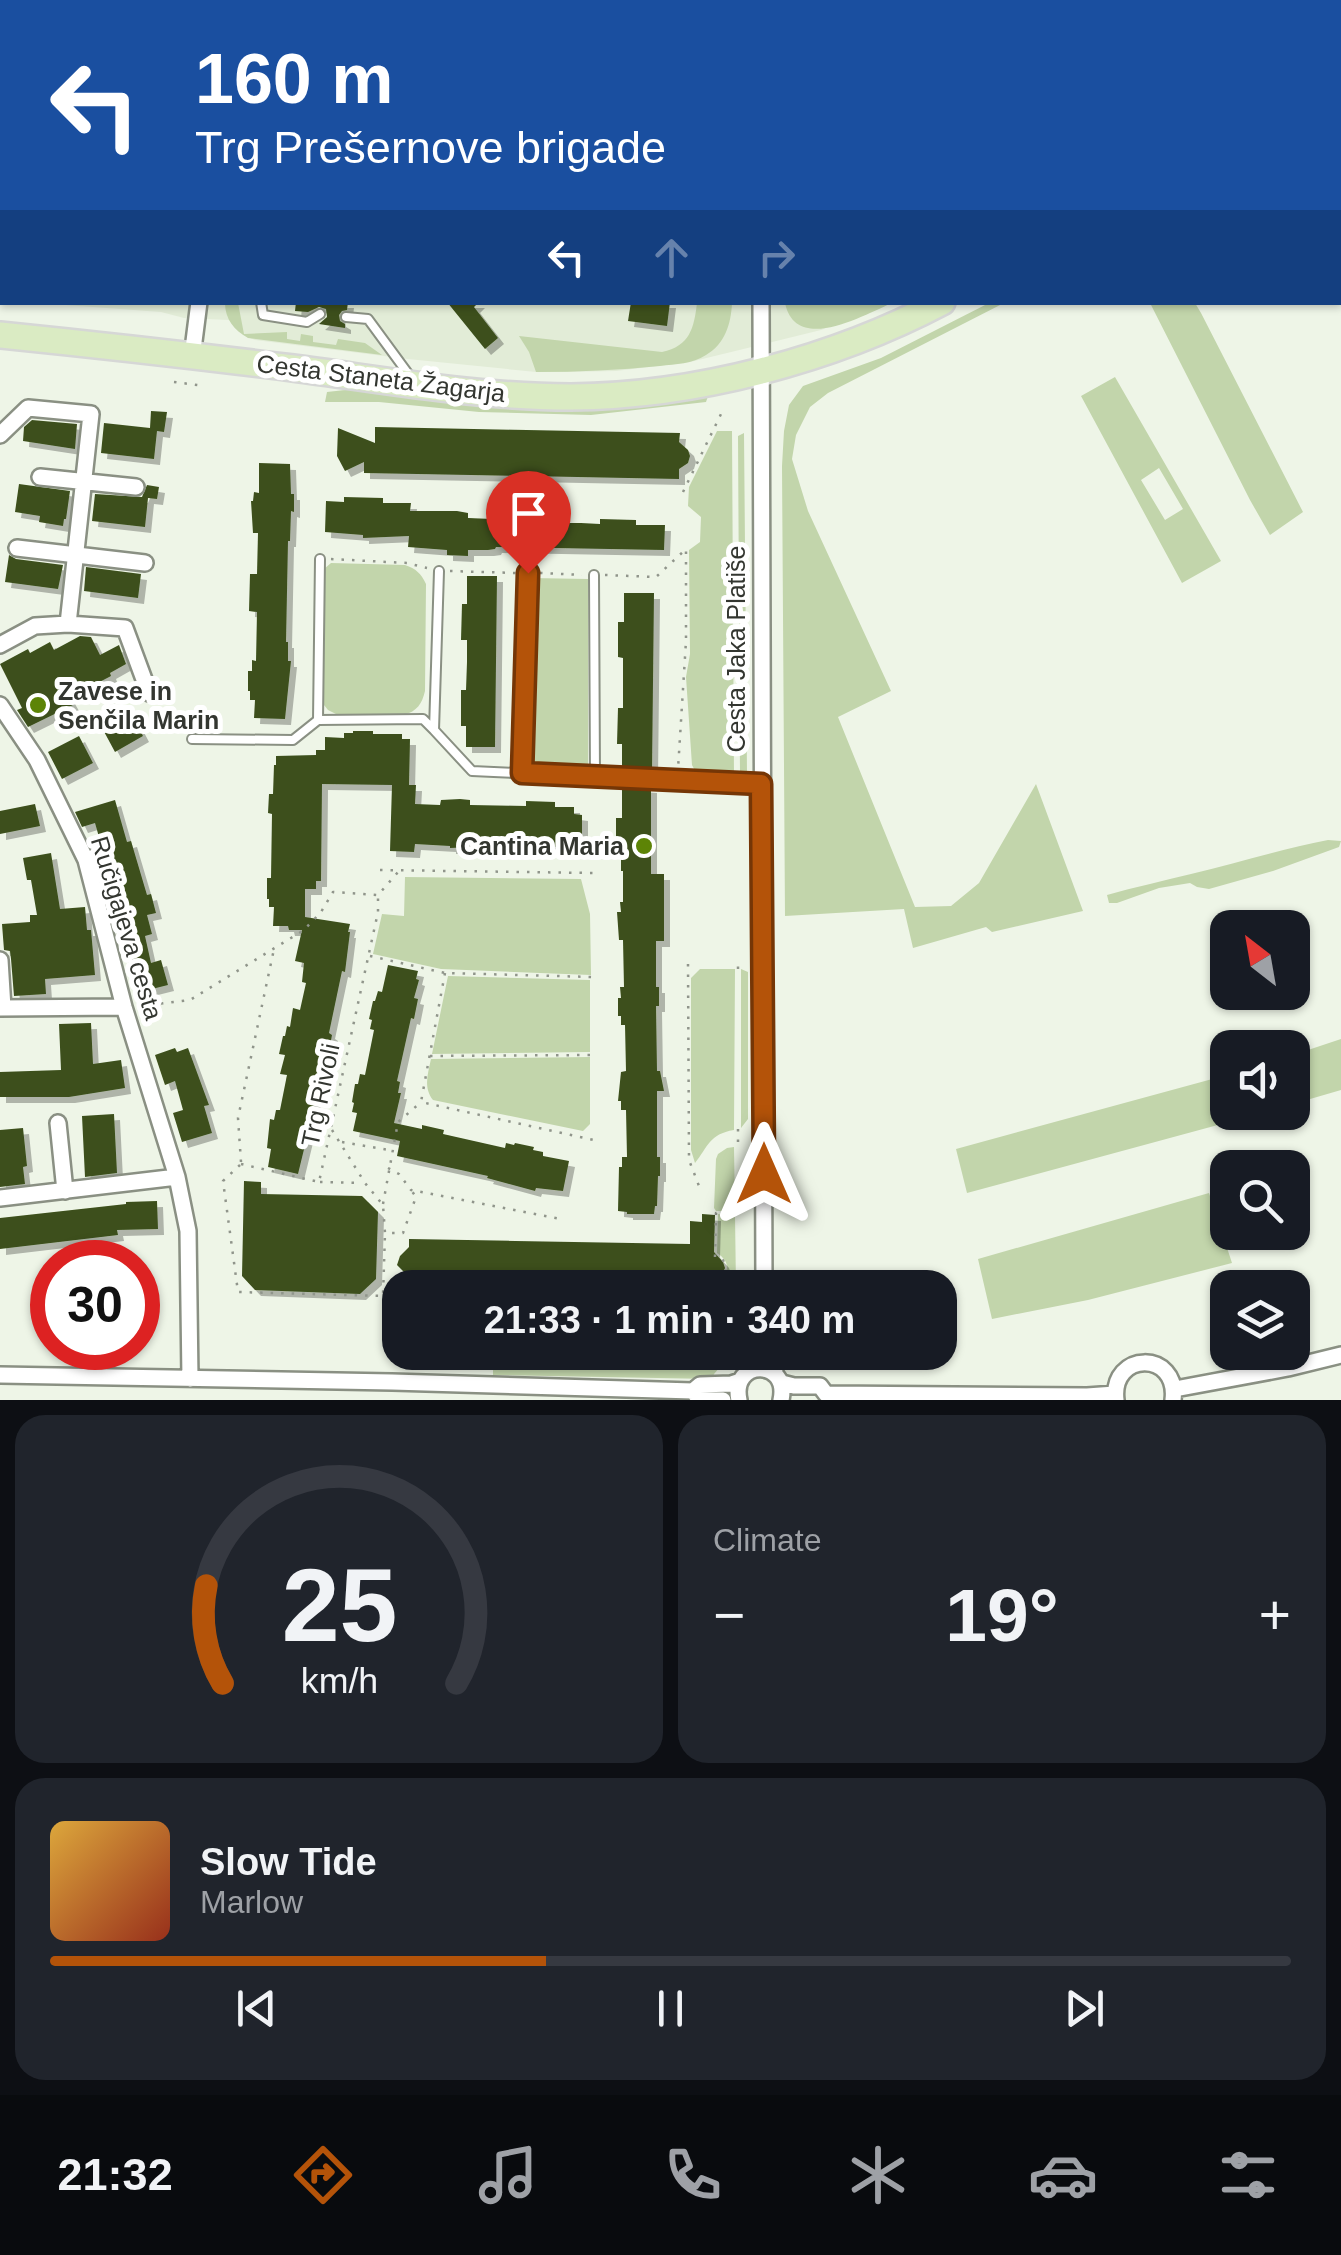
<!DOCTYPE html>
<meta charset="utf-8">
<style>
:root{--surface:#171b24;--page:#20242c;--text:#f1f3f6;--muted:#9ea1a6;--line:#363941;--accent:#b45309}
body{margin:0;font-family:Arial,sans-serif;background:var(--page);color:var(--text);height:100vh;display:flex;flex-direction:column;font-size:38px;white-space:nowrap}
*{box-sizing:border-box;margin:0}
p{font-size:32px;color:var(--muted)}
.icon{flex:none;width:55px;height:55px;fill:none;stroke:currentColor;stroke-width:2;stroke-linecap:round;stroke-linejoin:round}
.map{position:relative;height:1400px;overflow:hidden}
.details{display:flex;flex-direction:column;gap:15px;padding:15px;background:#0d0f14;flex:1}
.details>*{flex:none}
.top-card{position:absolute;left:0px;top:0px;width:1342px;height:305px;box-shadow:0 2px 8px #0004;background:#1a4fa0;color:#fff;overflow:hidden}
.needle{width:65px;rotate:329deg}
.controls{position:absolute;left:1210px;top:910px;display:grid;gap:20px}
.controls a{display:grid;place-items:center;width:100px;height:100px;border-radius:20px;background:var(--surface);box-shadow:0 2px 8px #0004;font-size:50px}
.speed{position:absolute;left:30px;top:1240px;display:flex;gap:20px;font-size:50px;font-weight:700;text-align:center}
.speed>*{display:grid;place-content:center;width:130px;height:130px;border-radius:50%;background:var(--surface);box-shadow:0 2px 8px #0004;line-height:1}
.speed .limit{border:15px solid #d22;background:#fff;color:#111}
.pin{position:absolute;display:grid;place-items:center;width:85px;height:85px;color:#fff;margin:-102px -42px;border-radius:50% 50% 50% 0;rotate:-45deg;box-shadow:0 0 10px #0007}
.pin .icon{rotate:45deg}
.me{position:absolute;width:110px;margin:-55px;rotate:0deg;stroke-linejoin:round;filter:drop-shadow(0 0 8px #0008)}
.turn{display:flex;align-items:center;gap:35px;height:210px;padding:0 30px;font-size:45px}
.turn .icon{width:130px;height:130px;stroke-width:2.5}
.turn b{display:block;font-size:70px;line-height:85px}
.lanes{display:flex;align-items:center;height:95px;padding:0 30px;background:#0003;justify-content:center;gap:50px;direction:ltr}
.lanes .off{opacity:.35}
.big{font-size:75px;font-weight:700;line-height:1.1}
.details .card{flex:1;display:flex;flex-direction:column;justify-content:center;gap:15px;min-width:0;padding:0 35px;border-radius:30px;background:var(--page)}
.details .dial{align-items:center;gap:0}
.dial svg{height:260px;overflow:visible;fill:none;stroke:var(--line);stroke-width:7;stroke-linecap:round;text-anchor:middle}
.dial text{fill:var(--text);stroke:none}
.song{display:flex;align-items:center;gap:30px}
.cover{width:120px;height:120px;border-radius:15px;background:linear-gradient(135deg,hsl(40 70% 55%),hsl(10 70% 35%))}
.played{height:10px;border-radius:5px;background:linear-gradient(90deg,var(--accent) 40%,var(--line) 40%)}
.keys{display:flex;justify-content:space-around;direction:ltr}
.heat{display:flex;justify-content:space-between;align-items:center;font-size:55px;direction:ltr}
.details .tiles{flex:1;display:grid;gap:15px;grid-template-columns:1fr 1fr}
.card:last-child{grid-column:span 2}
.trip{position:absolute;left:382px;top:1270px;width:575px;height:100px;border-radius:30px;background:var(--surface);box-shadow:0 2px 8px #0004;font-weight:700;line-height:100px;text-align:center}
.tabs{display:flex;height:160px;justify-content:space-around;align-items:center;background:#090b0e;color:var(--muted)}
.tabs .icon{width:70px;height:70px}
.tabs .active{color:var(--accent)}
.tabs b{font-size:45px;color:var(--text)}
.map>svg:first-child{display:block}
.built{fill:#e2ecd7}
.green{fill:#c2d5ab;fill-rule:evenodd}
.building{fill:#3c501c;filter:url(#shadow)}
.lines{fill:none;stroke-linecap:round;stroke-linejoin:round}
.service-casing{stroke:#8a9083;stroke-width:12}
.minor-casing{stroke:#8a9083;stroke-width:20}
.primary-casing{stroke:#d6d7d6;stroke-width:30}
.path{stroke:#90958b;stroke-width:2.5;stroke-dasharray:2.5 8;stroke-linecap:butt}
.service{stroke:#fff;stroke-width:8}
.minor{stroke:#fff;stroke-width:15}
.primary{stroke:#daebc3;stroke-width:25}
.route-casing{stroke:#753606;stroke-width:25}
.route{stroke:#b45309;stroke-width:18}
.poi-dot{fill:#5d8406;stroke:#fff;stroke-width:4}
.labels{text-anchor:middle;stroke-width:10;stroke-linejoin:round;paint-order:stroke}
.street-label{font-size:25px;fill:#333630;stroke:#fff}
.poi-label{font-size:25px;font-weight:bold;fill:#333630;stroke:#fff;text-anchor:start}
</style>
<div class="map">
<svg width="1341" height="1400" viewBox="0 0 1341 1400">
<defs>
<filter id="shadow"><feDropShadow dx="6" dy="6" stdDeviation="0" flood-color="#0004"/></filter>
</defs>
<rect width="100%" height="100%" fill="#eef5e7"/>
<path class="built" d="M0,0H1330L1327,2H2V300L0,299Z
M38,303H892L821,330L690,362L616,371L564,372H536L408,359L255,340L243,335L229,320L184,318L161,312Z"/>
<path class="green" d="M225,303H238L244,334L287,332V339L300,341L301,334L313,336V342L336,345L338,339L365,343L382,355L248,338C234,330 225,319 225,303Z
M697,303H732C731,324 725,344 706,355C692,364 676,364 660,366C619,370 578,372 536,372L529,352L519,336L662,352C690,346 694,328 697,303Z
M785,303V302L892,303C862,316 796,354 785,303Z
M989,303H1004L828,393L810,407L796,435L792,459L808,511L891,691L838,717L915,907L951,906L979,883L1036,784L1083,911L992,932L986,927L913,948L904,909L785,916L782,466L784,431L789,405L803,386L881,358Z
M1150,303H1195L1201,313L1303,512L1270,535L1250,500Z
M1115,377L1221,561L1182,583L1081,396ZM1159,468L1183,509L1165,520L1141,480Z
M354,389L697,396H708L706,402L591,415L479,412L379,402H325L327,392Z
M717,431H732L734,778C719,778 699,781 692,765L686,677L690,654L689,550L700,542L701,517L688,506L689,487Z
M744,433L747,773L741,778L740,775L738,436Z
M331,563L405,565C416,569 421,573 426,584L425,691C422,704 417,711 404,715H338L328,710L320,700L324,569Z
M531,578L588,579V770L527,767Z
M1328,840L1341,841L1339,847L1273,871L1209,889L1197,887L1190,883L1159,888L1117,903H1109L1107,895C1135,887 1163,881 1191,874C1237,863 1282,849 1328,840Z
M405,877L581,879L590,914L591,975L441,969L373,954L382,914L404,916Z
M700,969H735L734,1130C709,1134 708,1147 695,1163L691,1150V978Z
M741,969L748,972V1119L741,1128Z
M448,976L590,980V1052L432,1054Z
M1341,1039V1090L1293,1104V1055Z
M590,1057V1124L583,1131L433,1100C423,1087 428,1074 431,1059Z
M1227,1075L1228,1112L1262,1113L967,1193L956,1149Z
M727,1148L734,1147L735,1211H716L714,1208L716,1159L718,1154Z
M1209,1193L1232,1263L1088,1300L992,1319L978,1259Z
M718,1214L735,1216L736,1286L719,1287L716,1281C730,1274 731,1262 717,1253Z
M493,1353H497V1361L699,1366L721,1356L722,1353H732L714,1374L712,1379L493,1375Z"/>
<path class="building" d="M296,302H348L347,310L342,311L339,315L340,321L345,324V328L319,324L327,317L326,309L319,307L308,312L295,311Z
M447,302H479L474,307L498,338L485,349Z
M631,302H670L667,326L628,321Z
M151,411L167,412L164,432L157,431L154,459L101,453L104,423L150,428Z
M32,420L77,424L75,449L23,441L24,427Z
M375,427L680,433L679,442L688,450L690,456L688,463L679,469V479L364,473V462L345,471L337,456L338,428L375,443Z
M259,463L290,464L291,494H294V512L291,511L290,541H288L286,642H288V661H291L285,719L254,718L255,700H250V691H248V671H252V660L256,661L257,612L249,611L250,574H257L258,533H253L251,501H253L254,492L259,493Z
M19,484L70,491L66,519H64L63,526L39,522L40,516L15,512Z
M147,485L159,487L157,499L148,498L145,527L92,521L95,494L142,497Z
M344,497L383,498V503H411L410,511H457L468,513V518L515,520V517L551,518V523H581L600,524V519L636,520V525H665L664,550L496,547L495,549L488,550H468V556L447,555V550L408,547L409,536L363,538V535L325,532L326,501L344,502Z
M9,555L16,559L63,565L58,589L5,582Z
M86,567L141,574L138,598L84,591Z
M467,576H497L495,747H466V726H461V690H466L467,662V640H461L462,604H467Z
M624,593H654L652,772L622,770V744H617L618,708H623V658L618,657V622H624Z
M80,636L91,637L100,655L119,645L126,664L110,673L111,676L69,698L73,705L28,727L17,710L22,708L0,664L28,649L30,653L50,642L54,650Z
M130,711L143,736L115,752L101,726Z
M353,731H373V734H402V739H410L409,785H416L415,804L440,805L441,800L460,799L470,800V805L526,806V801L555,802V807H574V814L582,815V845L554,847V850L494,846L450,848V846L415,844L414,852L390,851L392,785L322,784L321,881H316V889H305V917L350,924L348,932H350L345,972L342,971L329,1033L332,1035L330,1046H332L324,1087L318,1086L311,1117L314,1118L310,1137H307L298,1174L268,1167L271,1149L267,1148L270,1119L274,1120L276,1110H280L287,1075L280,1074L285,1055L279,1054L283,1036H285L287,1026L290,1027L293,1008L300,1010L306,983L302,982L304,963L295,961L302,930H289L288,926H273L274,907H269V899H267V878H271L272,814L268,813L269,794H273L274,765H276V756L316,755V750H325V737L344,738V733H353Z
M79,736L93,763L62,779L48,752Z
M622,785L651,787V874H664V941H656V987H659V1006H656L657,1071H660L664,1091H657V1157H660V1176H658L657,1206H655L654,1214H627V1212L618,1211L619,1167H622V1157H627L626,1110H621V1101H618L621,1072L626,1071L625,1025H621V1016H618V998H621L620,987H624L623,940H619L617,912H621L620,902H623V871H621V854H616V818H622Z
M115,800L127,842L131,841L147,895L151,894L156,913L147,915L152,934L145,936L151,963L161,960L168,985L136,993L123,942L119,943L111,910L124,907L103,835L99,837L95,823L82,827L75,812Z
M35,804L40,826L0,834V811Z
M51,853L60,909L85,907L87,930H91L95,975L45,979L46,994L14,996L11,959L10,951L4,950L2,924L30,922V915H37L31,880H27L23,858Z
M388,965L418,971L416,979L419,980L414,998L418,999L414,1019L411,1018L397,1081L400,1082L398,1093H401L394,1123L422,1129V1125L444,1130L443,1134L505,1148L506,1143L514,1145L515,1143L534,1147L533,1150L543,1152V1156L569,1161L563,1191L536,1188L535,1191L487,1178L488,1176L397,1156L400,1141L353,1131L357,1113L352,1112L354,1103L352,1102L355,1084H358L360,1074L365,1075L374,1030L370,1029L372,1020L369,1019L373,1001H375L378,991L382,992Z
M91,1023L93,1064L121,1060L125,1088L69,1097H0V1072L61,1070L59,1024Z
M175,1048L177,1052L188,1048L209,1105L204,1106L212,1133L182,1142L173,1113L183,1110L175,1081L165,1085L155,1055Z
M114,1114L117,1173L85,1177L82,1116Z
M23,1128L27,1166L23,1167L25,1184L0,1187V1130Z
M244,1181L261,1182V1194L362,1196L378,1212L376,1279L360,1294L255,1290L242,1276Z
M157,1201L158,1229L117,1230L118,1235L0,1249V1218L126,1204V1202Z
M702,1214L715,1215L714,1252L723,1262L725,1268L723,1273L713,1283V1288L409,1285V1277L397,1265L400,1256L409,1247V1239L690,1244V1221L702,1222Z"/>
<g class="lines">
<defs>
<path id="service" d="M726,0L727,2
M0,50H2
M0,218H2
M261,302L263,315L307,322L320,314
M346,317L368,319L412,379
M439,571L434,730L472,771L761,784
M594,575L595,777
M318,720L320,559
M192,739L293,740L318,720L423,719L434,730
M522,773L528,573"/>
<path id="minor" d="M239,2L240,0
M767,2V0
M761,302L764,1288
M192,357L199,302
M0,435L28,408L91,414L68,624
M40,477L136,487
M17,548L145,563
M0,645L35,626L68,624L125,628L149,693
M0,705L37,760L86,860L124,1007L177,1177L188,1231L190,1379
M0,960L3,1008
M0,1008L124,1007
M58,1123L65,1191
M0,1198L177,1177
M773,1352L775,1373
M0,1375L392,1382L693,1391L700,1385L731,1384L740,1381
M782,1383L794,1386H820L826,1394L1087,1396L1115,1394
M1175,1389L1288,1368L1341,1355
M693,1391L699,1399L723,1400
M739,1400C730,1359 790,1358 781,1400
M1116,1400C1110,1351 1179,1350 1173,1400"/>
<path id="primary" d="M1340,29L1341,28
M0,335C98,345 196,356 293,368C385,380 478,397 571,397C695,396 832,360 942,302"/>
</defs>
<use href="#service" class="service-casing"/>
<use href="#minor" class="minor-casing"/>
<use href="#primary" class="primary-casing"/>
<path class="path" d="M1326,2L1330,0
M174,382L205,386
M683,492L722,412
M331,559L407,563L427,568
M450,571L517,573
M540,573L582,575
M605,575L656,577L686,549V641L678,769
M380,870L595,873
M370,956L445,973L593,977
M688,964L689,1160L699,1186
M738,969V959
M445,973L421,1102L594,1140
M140,1006L190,1000L304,930L321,912L333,892L378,895L399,871
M430,1056L595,1055
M738,1129V1148
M332,1130L365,1183L383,1205L385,1233H403L416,1197L411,1190
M342,1142L389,1150
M241,1162L238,1118L274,949
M241,1164L319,1182L378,912V895
M240,1165L223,1181L238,1292L383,1296L385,1233
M388,1168L399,1174L411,1190L561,1219
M320,1182L362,1183
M383,1204L398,1122L420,1103
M715,1257L716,1213H738
M714,1288L715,1281L724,1275C727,1267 725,1259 717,1256"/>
<use href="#service" class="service"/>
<use href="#minor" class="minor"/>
<use href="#primary" class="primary"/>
</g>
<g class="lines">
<defs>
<path id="route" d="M528,573L522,773L761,784L764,1174"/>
</defs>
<use href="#route" class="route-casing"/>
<use href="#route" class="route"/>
</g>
<g class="poi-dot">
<circle cx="38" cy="705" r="10"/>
<circle cx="644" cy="846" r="10"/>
</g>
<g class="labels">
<g class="street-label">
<text transform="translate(381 378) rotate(7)" y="9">Cesta Staneta Žagarja</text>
<text transform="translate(736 649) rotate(-90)" y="9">Cesta Jaka Platiše</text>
<text transform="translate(127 928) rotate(73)" y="9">Ručigajeva cesta</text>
<text transform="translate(320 1095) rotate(-78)" y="9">Trg Rivoli</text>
</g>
<g class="poi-label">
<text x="58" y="700">Zavese in<tspan x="58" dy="29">Senčila Marin</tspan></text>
<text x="624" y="855" text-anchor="end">Cantina Maria</text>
</g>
</g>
</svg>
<div class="controls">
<a><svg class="needle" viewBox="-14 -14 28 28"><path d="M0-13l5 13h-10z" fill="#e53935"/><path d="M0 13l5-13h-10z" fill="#9ea1a6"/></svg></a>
<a><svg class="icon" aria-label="sound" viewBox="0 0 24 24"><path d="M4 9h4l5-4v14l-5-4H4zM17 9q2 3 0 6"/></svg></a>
<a><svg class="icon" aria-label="search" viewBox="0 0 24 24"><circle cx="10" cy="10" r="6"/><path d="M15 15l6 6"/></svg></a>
<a><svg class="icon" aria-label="layers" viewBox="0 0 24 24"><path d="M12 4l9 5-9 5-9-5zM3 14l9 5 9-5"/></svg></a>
</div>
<div class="speed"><div class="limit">30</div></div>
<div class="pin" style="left:528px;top:573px;background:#d93025"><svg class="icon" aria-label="arrive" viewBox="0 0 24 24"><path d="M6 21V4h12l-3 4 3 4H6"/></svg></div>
<svg class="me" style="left:764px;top:1174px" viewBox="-20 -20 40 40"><path d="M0-17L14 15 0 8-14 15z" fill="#b45309" stroke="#fff" stroke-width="4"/></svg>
<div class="trip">21:33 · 1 min · 340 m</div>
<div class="top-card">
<div class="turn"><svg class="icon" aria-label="left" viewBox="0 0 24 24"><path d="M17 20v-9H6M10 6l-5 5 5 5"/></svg><div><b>160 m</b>Trg Prešernove brigade</div></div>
<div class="lanes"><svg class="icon" aria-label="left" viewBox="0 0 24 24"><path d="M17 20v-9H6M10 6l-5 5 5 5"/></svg><svg class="icon off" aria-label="ahead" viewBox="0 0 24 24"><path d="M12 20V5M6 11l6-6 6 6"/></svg><svg class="icon off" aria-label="right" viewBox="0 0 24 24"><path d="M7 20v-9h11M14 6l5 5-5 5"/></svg></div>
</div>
</div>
<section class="details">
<div class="tiles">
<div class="card dial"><svg viewBox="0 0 100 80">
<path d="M14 69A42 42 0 1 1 86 69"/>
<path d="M14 69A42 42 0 0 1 9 39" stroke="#b45309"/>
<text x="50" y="56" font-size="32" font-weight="700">25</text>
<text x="50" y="72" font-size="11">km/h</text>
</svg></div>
<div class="card"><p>Climate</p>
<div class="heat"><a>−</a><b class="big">19°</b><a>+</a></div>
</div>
<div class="card">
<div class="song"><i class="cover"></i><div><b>Slow Tide</b><p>Marlow</p></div></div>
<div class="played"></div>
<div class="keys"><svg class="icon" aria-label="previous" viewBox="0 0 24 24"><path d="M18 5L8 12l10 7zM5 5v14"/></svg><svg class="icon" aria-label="pause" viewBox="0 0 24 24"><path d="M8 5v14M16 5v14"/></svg><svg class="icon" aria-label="next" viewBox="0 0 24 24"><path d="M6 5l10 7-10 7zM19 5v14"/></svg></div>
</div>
</div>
</section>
<nav class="tabs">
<b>21:32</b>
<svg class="icon active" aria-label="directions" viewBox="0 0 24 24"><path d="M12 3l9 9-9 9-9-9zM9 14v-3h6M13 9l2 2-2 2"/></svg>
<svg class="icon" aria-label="music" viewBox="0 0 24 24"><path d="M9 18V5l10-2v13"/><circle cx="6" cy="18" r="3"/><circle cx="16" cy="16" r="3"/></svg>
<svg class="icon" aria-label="phone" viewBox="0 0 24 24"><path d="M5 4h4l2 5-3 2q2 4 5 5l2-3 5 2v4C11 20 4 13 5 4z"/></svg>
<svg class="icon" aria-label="climate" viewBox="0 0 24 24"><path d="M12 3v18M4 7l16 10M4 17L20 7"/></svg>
<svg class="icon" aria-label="car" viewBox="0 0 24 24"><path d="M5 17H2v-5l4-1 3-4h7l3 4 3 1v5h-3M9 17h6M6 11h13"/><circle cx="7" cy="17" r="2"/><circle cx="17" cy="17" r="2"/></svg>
<svg class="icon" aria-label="filters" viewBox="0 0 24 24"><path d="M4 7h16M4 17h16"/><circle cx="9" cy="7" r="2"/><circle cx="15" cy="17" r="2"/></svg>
</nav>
